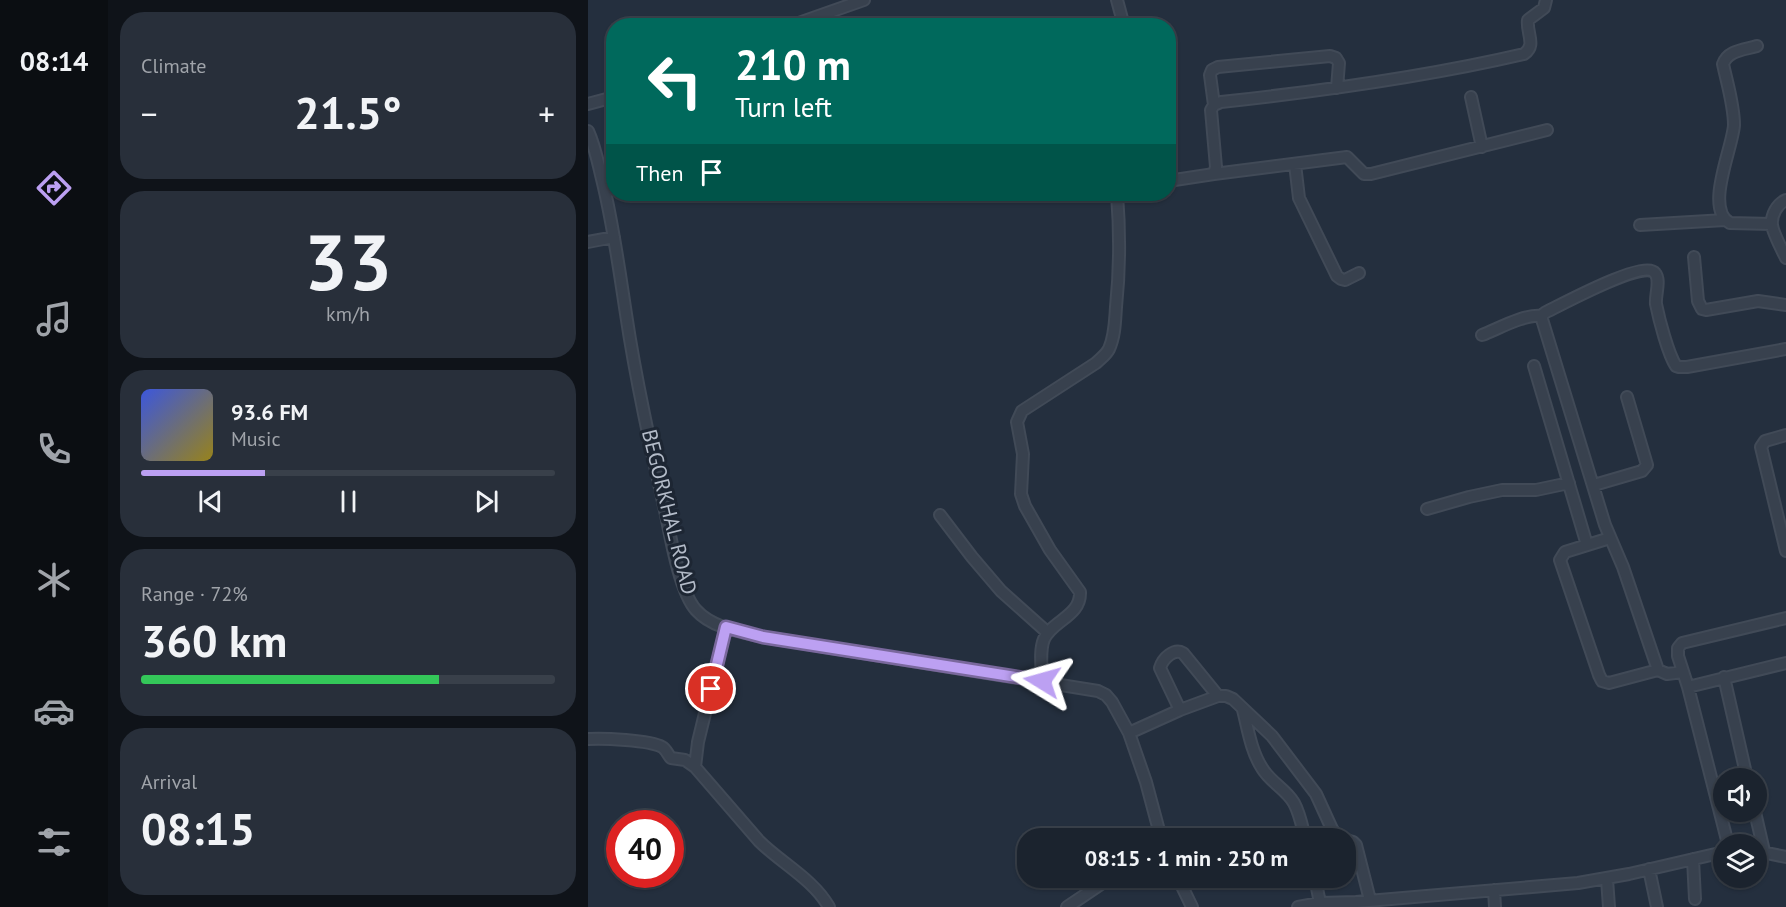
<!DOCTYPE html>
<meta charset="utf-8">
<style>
:root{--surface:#1b232e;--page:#282f3a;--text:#f1f3f6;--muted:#a0a4aa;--line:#39404a;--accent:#bca0f2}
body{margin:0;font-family:"PT Sans",sans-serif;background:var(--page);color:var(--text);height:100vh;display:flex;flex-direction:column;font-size:22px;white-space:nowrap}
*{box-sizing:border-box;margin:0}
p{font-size:20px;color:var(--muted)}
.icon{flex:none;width:33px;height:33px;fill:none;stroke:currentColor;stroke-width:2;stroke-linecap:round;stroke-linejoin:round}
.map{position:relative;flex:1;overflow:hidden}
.side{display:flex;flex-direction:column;gap:12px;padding:12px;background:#0f1319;width:480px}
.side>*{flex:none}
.top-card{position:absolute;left:18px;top:18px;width:570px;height:183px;border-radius:24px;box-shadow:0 2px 4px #0004,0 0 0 2px var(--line);background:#00695c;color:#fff;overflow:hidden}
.buttons{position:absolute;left:1125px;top:768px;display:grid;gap:12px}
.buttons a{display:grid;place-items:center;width:54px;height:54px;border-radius:50%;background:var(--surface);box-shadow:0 2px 4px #0004,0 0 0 2px var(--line);font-size:30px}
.speed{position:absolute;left:18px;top:810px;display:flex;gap:12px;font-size:30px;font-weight:700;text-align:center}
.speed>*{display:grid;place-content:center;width:78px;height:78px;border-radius:50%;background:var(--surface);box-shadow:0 2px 4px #0004,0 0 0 2px var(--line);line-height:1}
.speed .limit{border:9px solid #d22;background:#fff;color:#111}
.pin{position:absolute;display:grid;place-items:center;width:51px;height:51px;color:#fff;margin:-26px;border:3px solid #fff;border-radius:50%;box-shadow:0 2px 6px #0007}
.me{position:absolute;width:66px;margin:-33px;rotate:278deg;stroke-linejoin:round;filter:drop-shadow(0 0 4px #0008)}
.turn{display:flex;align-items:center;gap:21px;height:126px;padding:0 30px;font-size:27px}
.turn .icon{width:78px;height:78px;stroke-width:2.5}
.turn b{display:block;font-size:42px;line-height:51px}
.then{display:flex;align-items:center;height:57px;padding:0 30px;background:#0003;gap:12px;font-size:22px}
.big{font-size:45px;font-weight:700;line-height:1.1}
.side .widget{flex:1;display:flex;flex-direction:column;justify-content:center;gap:9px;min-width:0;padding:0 21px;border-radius:24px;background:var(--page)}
.side .dial{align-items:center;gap:0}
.dial b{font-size:78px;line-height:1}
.song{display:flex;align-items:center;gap:18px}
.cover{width:72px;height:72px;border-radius:9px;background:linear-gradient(135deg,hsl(230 70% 55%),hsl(50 70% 35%))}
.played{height:6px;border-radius:3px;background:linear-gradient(90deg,var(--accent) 30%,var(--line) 30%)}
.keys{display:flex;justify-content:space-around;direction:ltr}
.heat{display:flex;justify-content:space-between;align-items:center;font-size:33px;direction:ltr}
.charge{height:9px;border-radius:4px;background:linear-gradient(90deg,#34c759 72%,var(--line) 0)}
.trip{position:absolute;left:429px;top:828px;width:339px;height:60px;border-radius:24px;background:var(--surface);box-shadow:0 2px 4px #0004,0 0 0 2px var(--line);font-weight:700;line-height:60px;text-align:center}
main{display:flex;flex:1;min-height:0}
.menu{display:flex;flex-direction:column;width:108px;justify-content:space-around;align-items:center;background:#0b0e12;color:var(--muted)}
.menu .icon{width:42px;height:42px}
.menu .on{color:var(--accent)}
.menu b{font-size:27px;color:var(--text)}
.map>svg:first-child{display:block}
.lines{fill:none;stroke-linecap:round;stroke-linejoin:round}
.minor-casing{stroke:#414a57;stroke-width:14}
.minor{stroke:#38414e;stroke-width:10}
.route-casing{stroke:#7a689d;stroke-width:15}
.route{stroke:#bca0f2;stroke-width:10}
.labels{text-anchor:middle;stroke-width:6;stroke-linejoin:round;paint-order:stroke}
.street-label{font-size:21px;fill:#b4bcc9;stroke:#1d2633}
</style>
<main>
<nav class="menu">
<b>08:14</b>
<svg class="icon on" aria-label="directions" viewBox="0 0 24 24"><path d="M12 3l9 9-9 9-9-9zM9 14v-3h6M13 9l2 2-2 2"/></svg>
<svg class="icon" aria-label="music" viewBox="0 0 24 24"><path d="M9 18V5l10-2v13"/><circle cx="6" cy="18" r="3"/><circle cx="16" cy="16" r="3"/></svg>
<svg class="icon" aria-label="phone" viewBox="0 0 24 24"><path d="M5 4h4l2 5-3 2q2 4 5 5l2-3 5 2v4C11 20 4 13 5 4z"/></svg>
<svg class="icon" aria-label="climate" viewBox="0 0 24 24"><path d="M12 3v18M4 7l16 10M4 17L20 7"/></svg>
<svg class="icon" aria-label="car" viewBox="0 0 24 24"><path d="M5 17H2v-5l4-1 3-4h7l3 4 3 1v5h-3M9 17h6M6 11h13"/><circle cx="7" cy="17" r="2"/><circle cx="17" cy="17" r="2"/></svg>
<svg class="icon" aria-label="filters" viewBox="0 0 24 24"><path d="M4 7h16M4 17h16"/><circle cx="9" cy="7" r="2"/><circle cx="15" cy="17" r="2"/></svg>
</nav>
<section class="side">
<div class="widget"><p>Climate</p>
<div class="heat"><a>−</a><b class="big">21.5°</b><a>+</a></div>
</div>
<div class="widget dial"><b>33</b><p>km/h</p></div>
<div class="widget">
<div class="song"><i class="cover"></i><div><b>93.6 FM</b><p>Music</p></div></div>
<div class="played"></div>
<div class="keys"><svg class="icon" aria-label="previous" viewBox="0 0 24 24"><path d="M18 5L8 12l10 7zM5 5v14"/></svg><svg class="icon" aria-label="pause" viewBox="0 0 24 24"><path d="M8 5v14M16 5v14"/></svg><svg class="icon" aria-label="next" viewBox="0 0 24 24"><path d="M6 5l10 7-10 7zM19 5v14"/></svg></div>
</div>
<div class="widget"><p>Range · 72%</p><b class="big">360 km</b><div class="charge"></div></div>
<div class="widget"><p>Arrival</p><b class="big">08:15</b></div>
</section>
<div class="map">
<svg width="1198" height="907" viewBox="0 0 1198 907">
<rect width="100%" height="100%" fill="#242f3e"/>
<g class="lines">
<defs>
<path id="minor" d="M529,0L536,26
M202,26L276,0
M1169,46C1156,50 1140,50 1135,64C1139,83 1146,105 1146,125C1145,147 1116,209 1142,223L1184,224
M883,97L894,147
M0,104L26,97
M626,105L622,75L624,70L630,67L742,56L748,58L751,63L749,88
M0,131C7,146 10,163 14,179C25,223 31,268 38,314C48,381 63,448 78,515C83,540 92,592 108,610C124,628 153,632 175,637L510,691L518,695L524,702L541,733L558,782L573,838
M707,164L711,198L749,276L753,279L757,280L771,273
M626,174L759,157L776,174H783L959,130
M580,181L626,174L628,167L623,110L626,105L633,102C735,91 837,77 936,54C949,45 938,33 940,20L956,8L958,0
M1198,200C1189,204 1183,215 1184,225C1185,233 1194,250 1198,258
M1052,225L1137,220
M0,242L26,237
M1106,257L1110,301L1114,309L1118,310L1170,301L1198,305
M894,335C910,329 936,314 953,316
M946,366L999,545
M1198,435L1177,441L1173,447L1198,551
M1006,485L1054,471L1059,465L1039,397
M839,509L881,497L914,490H948L981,483
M352,515L384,557L413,591L460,633
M1022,538L977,552L972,560L1011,675L1014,681L1021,683L1070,670
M1095,672L1079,674L1070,670L1035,567L1017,525L953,316L958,312C973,305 1057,259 1067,273C1073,280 1067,295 1068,304C1071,319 1080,354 1088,366L1091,367H1099L1198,349
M1136,677L1159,778
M454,681C454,668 451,651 456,639C465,620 493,616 492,592L462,550L437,506L433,494L435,454L429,422L434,411L508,363C513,358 518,355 521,349C527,336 527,321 528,307C532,269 532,232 529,194
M1100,687L1198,663
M592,710L572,668C575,658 586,648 595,653L630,696
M655,710C660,729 663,751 674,768C682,782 698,789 706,803C712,814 714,826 717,838
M541,733L592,710L630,696H638L645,699L684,736L728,794L744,829L750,838
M0,739C14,738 62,740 74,747C78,749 80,755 83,758L97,760L107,767L171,841C193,863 225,879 241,907
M107,767L110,742L138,627
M1167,812L1176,851
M758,840L765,842L768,845L782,900
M1140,844L1100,687L1090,656V648L1094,643L1198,618
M1169,851L1198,857
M1105,859L1107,899
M1061,869L1069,907
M590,878L604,907
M727,878L732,903
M1019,879L1021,907
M906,890L907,907
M479,907L522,878
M710,907L732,903L768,902L990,883L1041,874L1136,852"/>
</defs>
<use href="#minor" class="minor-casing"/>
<use href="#minor" class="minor"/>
</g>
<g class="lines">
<defs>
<path id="route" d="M123,689L138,627L175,637L454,681"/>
</defs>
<use href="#route" class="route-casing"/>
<use href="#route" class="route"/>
</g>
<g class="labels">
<g class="street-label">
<text transform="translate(81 512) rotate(76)" y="7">BEGORKHAL ROAD</text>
</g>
</g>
</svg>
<div class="buttons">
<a><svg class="icon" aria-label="sound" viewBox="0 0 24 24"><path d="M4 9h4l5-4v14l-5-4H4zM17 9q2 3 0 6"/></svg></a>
<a><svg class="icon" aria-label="layers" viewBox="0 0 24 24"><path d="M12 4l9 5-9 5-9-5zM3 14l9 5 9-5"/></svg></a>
</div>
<div class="speed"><div class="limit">40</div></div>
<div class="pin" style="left:123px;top:689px;background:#d93025"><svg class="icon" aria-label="arrive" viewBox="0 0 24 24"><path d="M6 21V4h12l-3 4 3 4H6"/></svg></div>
<svg class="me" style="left:454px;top:681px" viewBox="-20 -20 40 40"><path d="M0-17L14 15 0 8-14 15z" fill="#bca0f2" stroke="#fff" stroke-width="4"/></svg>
<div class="trip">08:15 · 1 min · 250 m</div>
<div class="top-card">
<div class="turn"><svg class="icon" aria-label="left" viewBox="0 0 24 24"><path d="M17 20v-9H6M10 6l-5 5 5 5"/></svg><div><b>210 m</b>Turn left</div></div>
<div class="then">Then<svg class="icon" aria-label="arrive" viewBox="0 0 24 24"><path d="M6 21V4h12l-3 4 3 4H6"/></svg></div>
</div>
</div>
</main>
